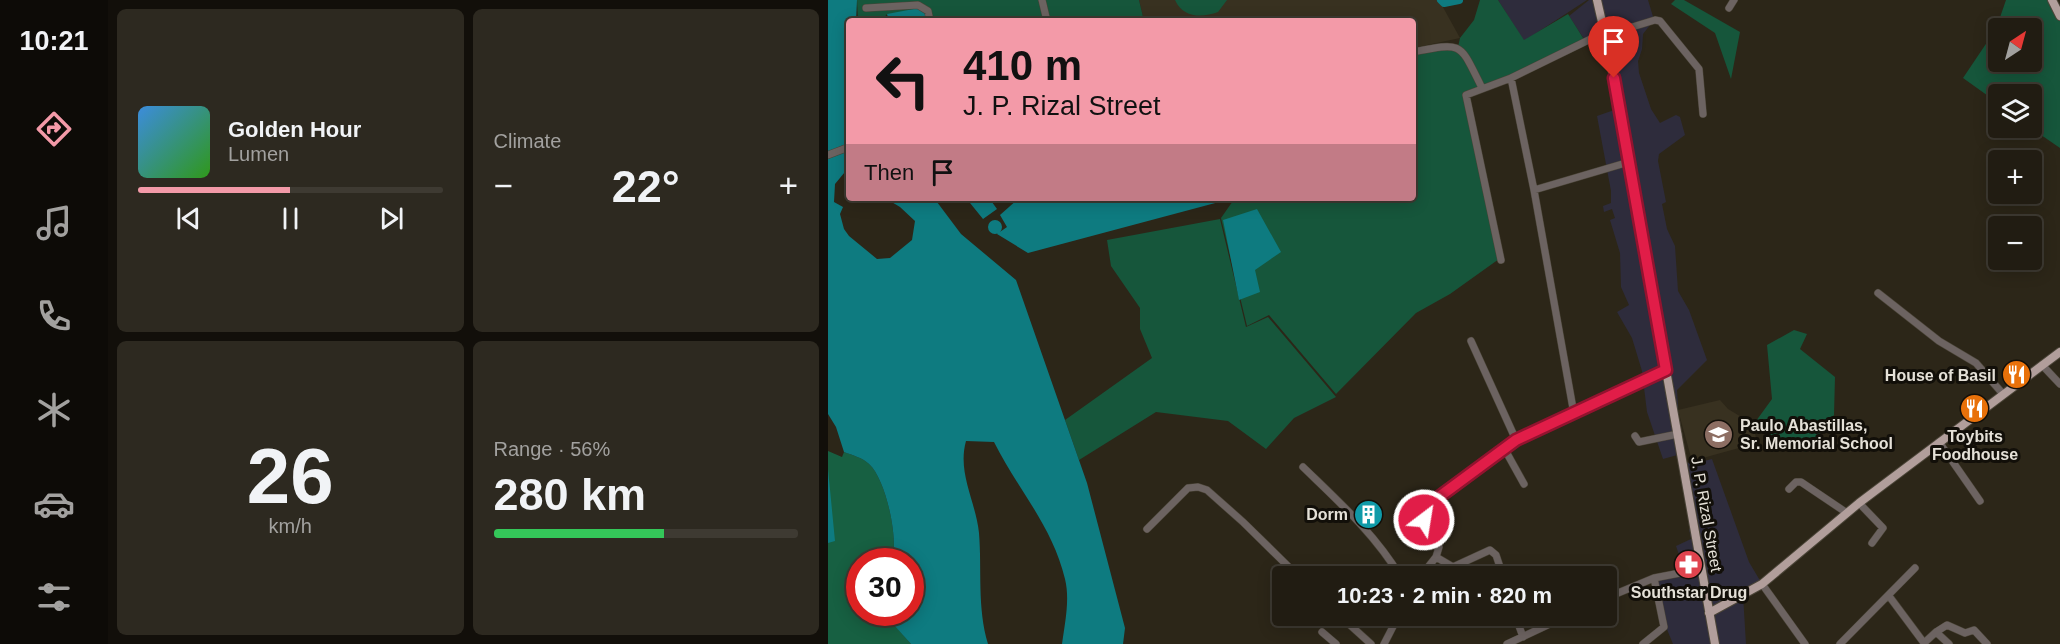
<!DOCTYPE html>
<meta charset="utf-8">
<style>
:root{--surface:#211c12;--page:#2d2920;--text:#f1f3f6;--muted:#a2a19f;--line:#3e3a32;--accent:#f39aa8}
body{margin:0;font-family:Arial,sans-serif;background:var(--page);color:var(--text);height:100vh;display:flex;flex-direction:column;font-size:22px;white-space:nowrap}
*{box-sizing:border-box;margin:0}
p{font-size:20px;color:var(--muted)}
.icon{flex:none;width:33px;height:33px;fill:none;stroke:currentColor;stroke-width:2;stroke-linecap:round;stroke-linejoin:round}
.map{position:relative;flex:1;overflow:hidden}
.drawer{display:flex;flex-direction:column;gap:9px;padding:9px;background:#120f0a;width:720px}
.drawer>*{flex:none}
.guide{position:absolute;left:18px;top:18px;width:570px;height:183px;border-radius:6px;box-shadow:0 3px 15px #0003,0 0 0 2px var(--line);background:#f39aa8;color:#111;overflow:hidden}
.needle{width:39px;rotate:36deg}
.tools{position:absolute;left:1160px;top:18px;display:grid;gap:12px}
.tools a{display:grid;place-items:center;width:54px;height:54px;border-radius:6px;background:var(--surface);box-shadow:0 3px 15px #0003,0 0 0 2px var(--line);font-size:30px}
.speed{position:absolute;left:18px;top:548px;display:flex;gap:12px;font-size:30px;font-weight:700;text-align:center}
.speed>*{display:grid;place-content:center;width:78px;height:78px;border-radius:50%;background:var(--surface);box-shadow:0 3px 15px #0003,0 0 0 2px var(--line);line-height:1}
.speed .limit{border:9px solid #d22;background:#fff;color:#111}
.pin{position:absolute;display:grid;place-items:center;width:51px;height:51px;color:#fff;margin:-62px -26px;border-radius:50% 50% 50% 0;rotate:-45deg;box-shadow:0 0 6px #0007}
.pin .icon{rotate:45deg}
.me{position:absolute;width:66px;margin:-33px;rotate:31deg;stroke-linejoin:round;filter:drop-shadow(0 0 4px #0008)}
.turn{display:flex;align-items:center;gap:21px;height:126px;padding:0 18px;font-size:27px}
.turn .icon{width:78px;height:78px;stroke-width:2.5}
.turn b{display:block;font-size:42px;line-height:51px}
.then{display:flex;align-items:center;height:57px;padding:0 18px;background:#0003;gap:12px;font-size:22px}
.big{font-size:45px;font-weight:800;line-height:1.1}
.drawer .card{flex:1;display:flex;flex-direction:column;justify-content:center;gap:9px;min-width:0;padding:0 21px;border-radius:9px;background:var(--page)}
.drawer .dial{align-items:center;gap:0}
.dial b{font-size:78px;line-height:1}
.song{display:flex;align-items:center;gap:18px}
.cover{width:72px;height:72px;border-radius:9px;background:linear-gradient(135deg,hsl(210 70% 55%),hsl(110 70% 35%))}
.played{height:6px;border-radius:3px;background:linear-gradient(90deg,var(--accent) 50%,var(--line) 50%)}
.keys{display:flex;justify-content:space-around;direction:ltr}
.heat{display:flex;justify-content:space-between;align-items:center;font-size:33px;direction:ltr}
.charge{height:9px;border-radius:4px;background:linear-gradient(90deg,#34c759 56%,var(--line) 0)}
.drawer .tiles{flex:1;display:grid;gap:9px;grid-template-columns:repeat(2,1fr)}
.trip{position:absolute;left:444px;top:566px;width:345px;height:60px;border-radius:6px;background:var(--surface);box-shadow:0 3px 15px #0003,0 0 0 2px var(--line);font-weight:800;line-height:60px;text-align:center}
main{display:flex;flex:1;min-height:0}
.tabs{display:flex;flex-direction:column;width:108px;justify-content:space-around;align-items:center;background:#0d0b07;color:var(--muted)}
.tabs .icon{width:42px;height:42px}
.tabs .current{color:var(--accent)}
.tabs b{font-size:27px;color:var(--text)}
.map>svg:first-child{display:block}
.commercial{fill:#2e2c3c}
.education{fill:#383120}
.green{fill:#16563b;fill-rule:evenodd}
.forest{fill:#176042}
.water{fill:#0e7b80}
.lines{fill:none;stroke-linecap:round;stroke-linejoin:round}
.river{stroke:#0e7b80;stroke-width:8}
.minor-casing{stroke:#4a4437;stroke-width:8}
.major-casing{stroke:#4a4437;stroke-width:10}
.minor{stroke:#6c6361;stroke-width:7}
.major{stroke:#b19e9b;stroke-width:8}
.route-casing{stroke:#92132f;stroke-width:15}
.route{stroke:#e11d48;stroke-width:10}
.labels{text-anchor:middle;stroke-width:6;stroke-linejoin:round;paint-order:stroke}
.poi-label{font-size:16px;font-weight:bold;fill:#e5e1d8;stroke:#120f09;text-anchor:end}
.street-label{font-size:16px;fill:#e5e1d8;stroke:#120f09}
</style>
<main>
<nav class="tabs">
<b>10:21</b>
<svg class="icon current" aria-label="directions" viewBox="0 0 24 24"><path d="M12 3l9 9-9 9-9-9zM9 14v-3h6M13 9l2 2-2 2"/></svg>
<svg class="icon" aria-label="music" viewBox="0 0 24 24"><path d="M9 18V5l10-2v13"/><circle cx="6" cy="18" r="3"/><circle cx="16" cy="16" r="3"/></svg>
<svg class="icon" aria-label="phone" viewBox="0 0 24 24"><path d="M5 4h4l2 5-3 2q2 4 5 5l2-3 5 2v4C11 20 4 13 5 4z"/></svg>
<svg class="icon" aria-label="climate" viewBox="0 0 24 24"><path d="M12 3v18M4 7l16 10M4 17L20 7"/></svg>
<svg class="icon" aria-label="car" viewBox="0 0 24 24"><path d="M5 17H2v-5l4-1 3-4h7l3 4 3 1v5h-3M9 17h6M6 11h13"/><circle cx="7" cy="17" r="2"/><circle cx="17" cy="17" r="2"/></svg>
<svg class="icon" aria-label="filters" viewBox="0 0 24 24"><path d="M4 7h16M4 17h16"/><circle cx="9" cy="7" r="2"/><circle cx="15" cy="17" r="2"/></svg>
</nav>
<section class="drawer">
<div class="tiles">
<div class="card">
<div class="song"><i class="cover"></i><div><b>Golden Hour</b><p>Lumen</p></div></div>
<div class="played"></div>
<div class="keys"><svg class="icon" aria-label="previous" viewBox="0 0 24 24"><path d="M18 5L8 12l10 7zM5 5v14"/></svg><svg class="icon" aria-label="pause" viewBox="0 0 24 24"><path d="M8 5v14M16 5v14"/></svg><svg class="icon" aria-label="next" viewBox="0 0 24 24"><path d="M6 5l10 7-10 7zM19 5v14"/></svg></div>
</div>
<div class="card"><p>Climate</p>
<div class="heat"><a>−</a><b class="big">22°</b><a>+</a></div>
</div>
<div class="card dial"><b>26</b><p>km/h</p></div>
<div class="card"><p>Range · 56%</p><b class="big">280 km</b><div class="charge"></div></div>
</div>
</section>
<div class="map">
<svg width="1232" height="644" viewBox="0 0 1232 644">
<rect width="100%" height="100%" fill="#2c2618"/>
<path class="commercial" d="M670,0H759L696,41Z
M761,0H820L826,20L815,34L814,49L810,61L811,73L823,109L832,123L848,115L852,117L857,135L831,154L830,161L838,202L834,204L839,229L847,246L850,291L861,310L879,360L849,390L853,454L835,459L819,412L814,371L804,338L789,312L801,305L793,287L792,253L782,220L787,218L784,209L776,212L775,206L783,203V191L769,116L789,109L777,31L758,42L741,16Z
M884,459L921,562L934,584L915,595L918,644H888L874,569L857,572L848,546L863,539L861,529L866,527L855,461L864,464Z
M873,571L886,644H845L838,627L828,580Z"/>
<path class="education" d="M311,0H611L632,38L585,48V21H316Z
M892,400L900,409L925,424L929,443L864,461L850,410Z"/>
<path class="green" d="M29,0H311L316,21H99L59,14L56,18L30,21Z
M347,0H399L390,12C374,18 355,18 347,0Z
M652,0H670L696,40L740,14L757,41L654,88L630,47L632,38L646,20Z
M847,0H856L912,32L903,79L887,33L843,4Z
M1178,0H1224L1232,16V148L1203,128V94H1170V103L1135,78L1168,29ZM1170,28H1203V62H1170Z
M621,47L635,54L652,89L637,96L671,259L622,294L588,313L508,394L441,315L419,326L393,218L407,198H585V53Z
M392,219L418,327L440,317L508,397L466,418L438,449L400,421L328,412L251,460L237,420L324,358L312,329V308L283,266L279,240Z
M966,330L979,334L972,349L1007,377L1006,415L978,452L937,432L928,421L944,399L939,345Z"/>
<path class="forest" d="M0,451L14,457L16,452C24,455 35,458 41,464C58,479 71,540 64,561H32V612H55L83,644H0Z"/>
<path class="water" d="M0,0H29L28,21H21V167L7,184L6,202L15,207L12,214L16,229L21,236L49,259L62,258L84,240L87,221L72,207L57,198H106L133,234L188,280L259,483L297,628L295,644H234C237,623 242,599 237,579C224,525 190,490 166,442L138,441C129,473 148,502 151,533C154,570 149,607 160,644H83L56,614L55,612H82V561H64C71,540 58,479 41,464C35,458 24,455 16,452L8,427L0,414Z
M91,8L96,11L99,21H61L59,14Z
M138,198H161L169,209L155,219Z
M191,198H406L200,253L169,234L179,227L172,215Z
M429,209L453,252L427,270L432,292L411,300L395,220Z
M160 227a7 7 0 1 1 14 0a7 7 0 1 1-14 0Z
M0,469L7,541L0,543Z"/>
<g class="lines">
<path class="river" d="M613,0L616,3L631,0"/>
<defs>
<path id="minor" d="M214,0L219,21
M38,8L90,5L100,11L102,21
M901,8L906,0
M778,35L827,20L832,21L871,69L875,114
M585,52C636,42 631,42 654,88
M683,78L706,190L746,414L838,370
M0,155L21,147
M706,190L801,162
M673,260L638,95L683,78L777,32
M1050,293L1111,341L1148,363L1175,394
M643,341L688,440
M1214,365L1232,384
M807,436L811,442L850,434
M1111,442L1152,501
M676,448L696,484
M475,467C510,501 547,534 572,576
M961,489L968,482H973L1019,513
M1031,503L1055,528L1044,543
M319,529L360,488L370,487L379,490L415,522L470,576
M608,557L625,567L662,550L668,555L675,576
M593,576L608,557L611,547L596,520V508L688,440L746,414
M934,584L977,644
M1061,596L1096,643L1108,632L1121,644
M778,598L826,578L873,569
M511,615L543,644
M687,615L695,637
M494,632L508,644
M1108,632L1119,625L1137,633L1146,630L1159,644
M556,644L571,615
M679,644L741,615
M815,644L836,627L826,578
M1012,644L1087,568"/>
<path id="major" d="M769,0L782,57L887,644
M1224,0L1232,16
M881,613L934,584L1031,503L1232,352"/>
</defs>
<use href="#minor" class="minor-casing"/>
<use href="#major" class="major-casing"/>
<use href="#minor" class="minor"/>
<use href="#major" class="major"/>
</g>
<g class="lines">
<defs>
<path id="route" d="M596,520V508L688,440L838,370L786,78"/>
</defs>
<use href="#route" class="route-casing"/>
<use href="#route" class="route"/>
</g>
<defs>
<symbol id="restaurant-disc" viewBox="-11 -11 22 22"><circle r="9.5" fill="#e8710a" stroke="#120f09"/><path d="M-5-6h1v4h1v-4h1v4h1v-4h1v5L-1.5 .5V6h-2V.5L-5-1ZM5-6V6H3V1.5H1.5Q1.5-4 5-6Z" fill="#fff"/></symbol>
<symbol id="school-disc" viewBox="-11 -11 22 22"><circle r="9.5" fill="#8d6e63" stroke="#120f09"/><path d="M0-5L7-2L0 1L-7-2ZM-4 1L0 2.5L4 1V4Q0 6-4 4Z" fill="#fff"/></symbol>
<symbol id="building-disc" viewBox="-11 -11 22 22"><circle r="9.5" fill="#0f9aa8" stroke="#120f09"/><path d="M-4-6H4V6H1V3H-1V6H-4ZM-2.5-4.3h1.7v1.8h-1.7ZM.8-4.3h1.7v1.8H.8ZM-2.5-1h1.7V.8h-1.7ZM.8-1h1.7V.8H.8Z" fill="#fff"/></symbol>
<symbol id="pharmacy-disc" viewBox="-11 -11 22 22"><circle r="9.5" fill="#e0444e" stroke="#120f09"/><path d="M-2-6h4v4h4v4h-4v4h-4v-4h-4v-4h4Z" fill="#fff"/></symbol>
</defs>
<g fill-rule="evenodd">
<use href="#restaurant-disc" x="1172" y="358" width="33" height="33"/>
<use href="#restaurant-disc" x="1130" y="392" width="33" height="33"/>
<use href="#school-disc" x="874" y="418" width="33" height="33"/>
<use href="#building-disc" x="524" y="498" width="33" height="33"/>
<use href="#pharmacy-disc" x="844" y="548" width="33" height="33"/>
</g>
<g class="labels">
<g class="poi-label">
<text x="1168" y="381">House of Basil</text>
<text x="912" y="431" text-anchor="start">Paulo Abastillas,<tspan x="912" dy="18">Sr. Memorial School</tspan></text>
<text x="1147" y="442" text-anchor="middle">Toybits<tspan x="1147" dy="18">Foodhouse</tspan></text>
<text x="520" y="520">Dorm</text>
<text x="861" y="598" text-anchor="middle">Southstar Drug</text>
</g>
<g class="street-label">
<text transform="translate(879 514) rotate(80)" y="6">J. P. Rizal Street</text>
</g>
</g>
</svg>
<div class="tools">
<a><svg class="needle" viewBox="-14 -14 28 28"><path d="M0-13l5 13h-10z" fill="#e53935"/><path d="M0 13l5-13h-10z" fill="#a2a19f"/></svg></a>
<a><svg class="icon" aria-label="layers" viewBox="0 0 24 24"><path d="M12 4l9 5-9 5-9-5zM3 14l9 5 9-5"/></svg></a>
<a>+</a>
<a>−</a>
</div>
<div class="speed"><div class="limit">30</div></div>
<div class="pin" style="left:786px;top:78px;background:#d93025"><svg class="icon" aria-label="arrive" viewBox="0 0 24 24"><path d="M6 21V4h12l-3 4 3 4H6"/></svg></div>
<svg class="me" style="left:596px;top:520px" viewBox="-20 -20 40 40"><circle r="17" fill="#e11d48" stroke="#fff" stroke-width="3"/><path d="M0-11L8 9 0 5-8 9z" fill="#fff"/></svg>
<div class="trip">10:23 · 2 min · 820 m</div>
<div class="guide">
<div class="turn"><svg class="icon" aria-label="left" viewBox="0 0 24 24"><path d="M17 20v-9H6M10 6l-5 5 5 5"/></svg><div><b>410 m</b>J. P. Rizal Street</div></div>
<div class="then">Then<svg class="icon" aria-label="arrive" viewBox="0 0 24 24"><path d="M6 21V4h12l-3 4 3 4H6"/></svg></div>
</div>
</div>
</main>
